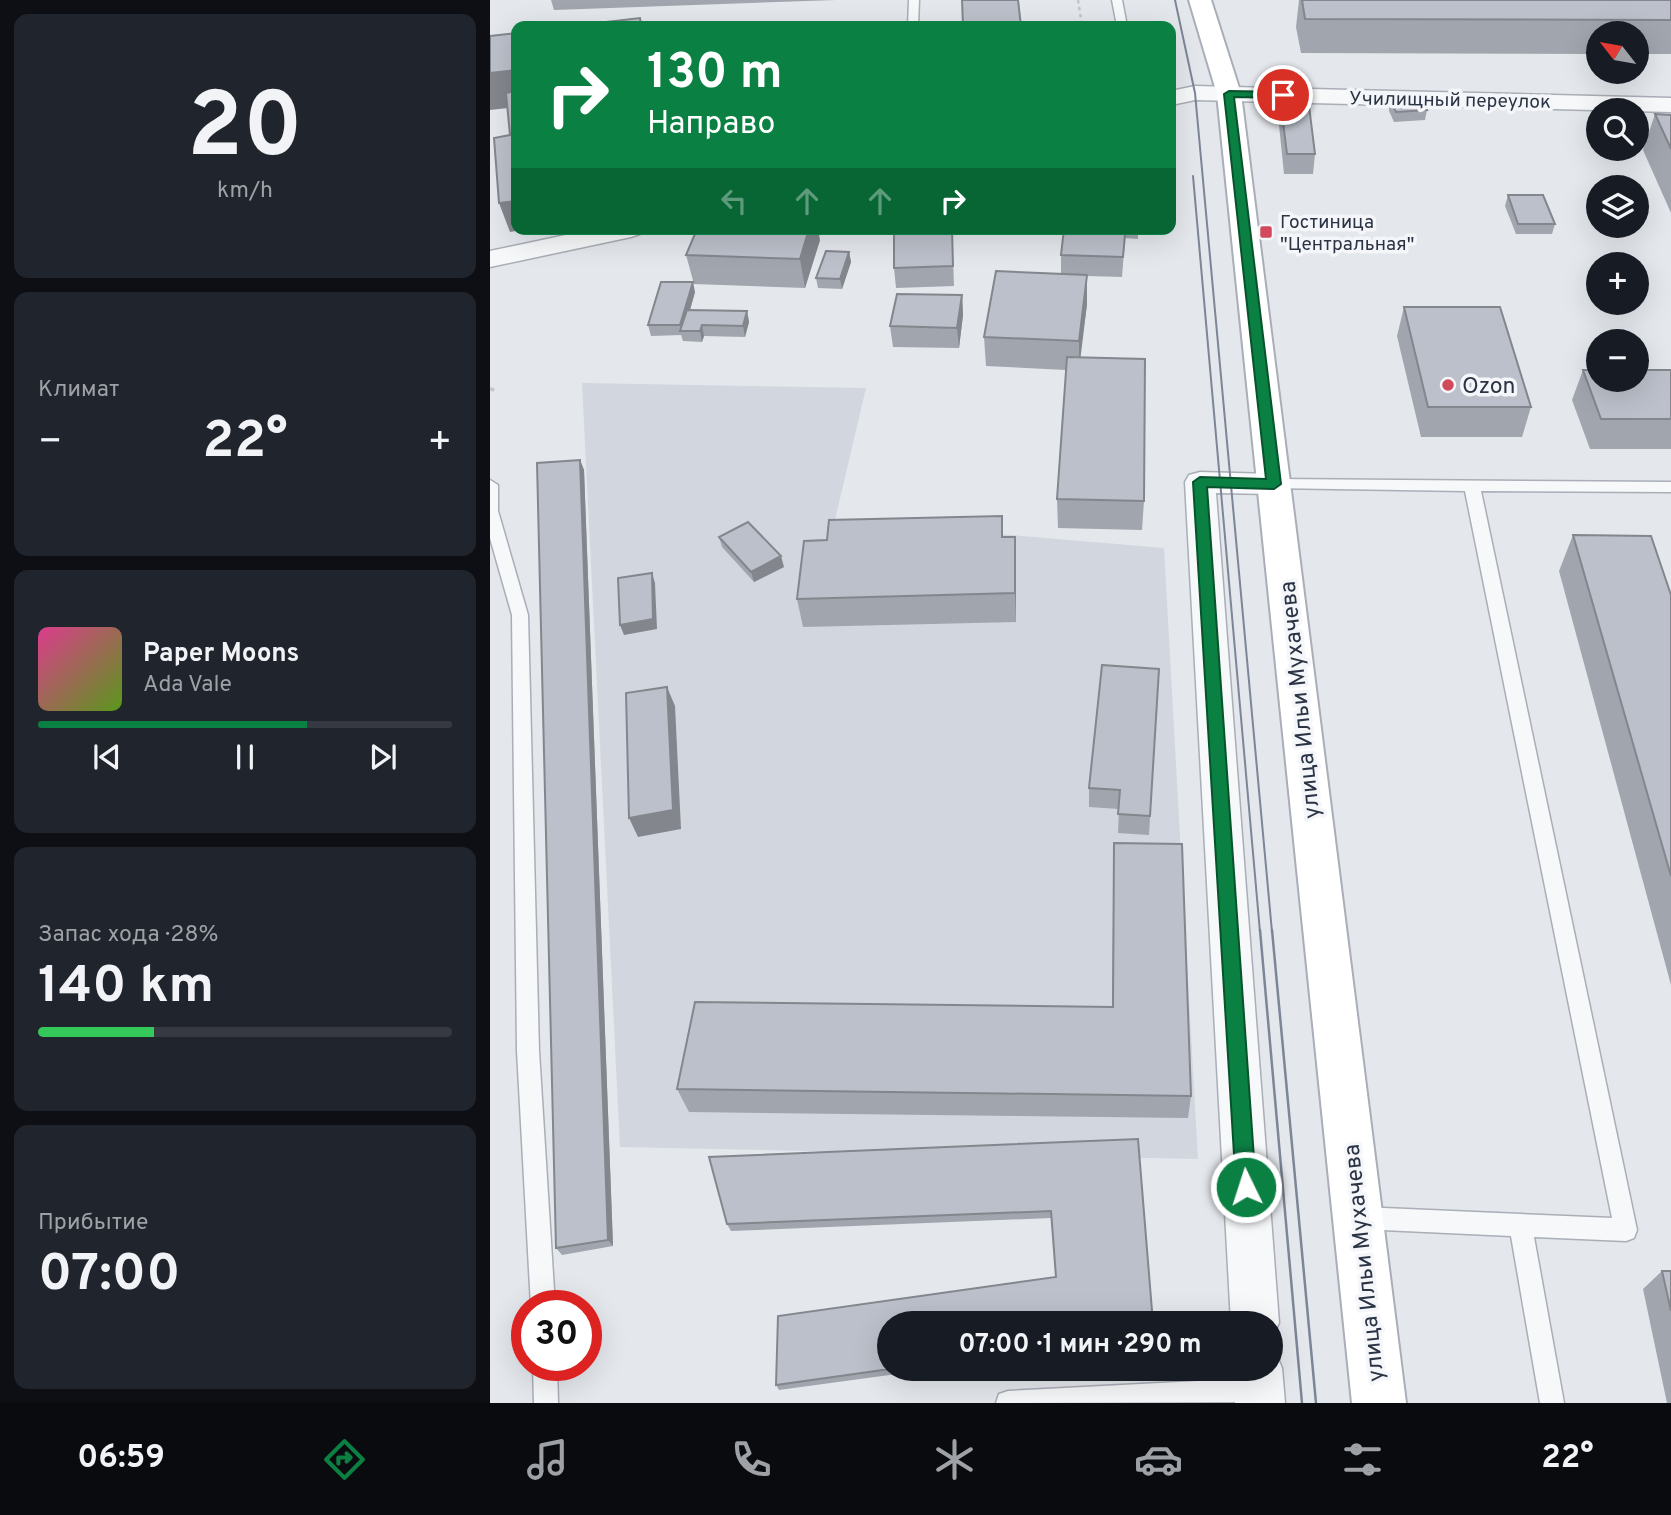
<!DOCTYPE html>
<html lang="ru">
<meta charset="utf-8">
<style>
:root{--surface:#171b24;--page:#20242c;--text:#f1f3f6;--muted:#9ea1a6;--line:#363941;--accent:#0b8043}
body{margin:0;font-family:Overpass,sans-serif;background:var(--page);color:var(--text);height:100vh;display:flex;flex-direction:column;font-size:26px;white-space:nowrap}
*{box-sizing:border-box;margin:0}
p{font-size:23px;color:var(--muted)}
.icon{flex:none;width:38px;height:38px;fill:none;stroke:currentColor;stroke-width:2;stroke-linecap:round;stroke-linejoin:round}
.map{position:relative;flex:1;overflow:hidden}
.sheet{display:flex;flex-direction:column;gap:14px;padding:14px;background:#0d0f14;width:490px}
.sheet>*{flex:none}
.guide{position:absolute;left:21px;top:21px;width:665px;height:214px;border-radius:14px;box-shadow:0 7px 28px #0002;background:#0b8043;color:#fff;overflow:hidden}
.needle{width:46px;rotate:301deg}
.tools{position:absolute;left:1096px;top:21px;display:grid;gap:14px}
.tools a{display:grid;place-items:center;width:63px;height:63px;border-radius:50%;background:var(--surface);box-shadow:0 7px 28px #0002;font-size:35px}
.speed{position:absolute;left:21px;top:1290px;display:flex;gap:14px;font-size:35px;font-weight:700;text-align:center}
.speed>*{display:grid;place-content:center;width:91px;height:91px;border-radius:50%;background:var(--surface);box-shadow:0 7px 28px #0002;line-height:1}
.speed .limit{border:10px solid #d22;background:#fff;color:#111}
.pin{position:absolute;display:grid;place-items:center;width:60px;height:60px;color:#fff;margin:-30px;border:4px solid #fff;border-radius:50%;box-shadow:0 2px 7px #0007}
.me{position:absolute;width:77px;margin:-38px;rotate:356deg;stroke-linejoin:round;filter:drop-shadow(0 0 5px #0008)}
.turn{display:flex;align-items:center;gap:24px;height:147px;padding:0 21px;font-size:32px}
.turn .icon{width:91px;height:91px;stroke-width:2.5}
.turn b{display:block;font-size:49px;line-height:60px}
.lanes{display:flex;align-items:center;height:66px;padding:0 21px;background:#0003;justify-content:center;gap:35px;direction:ltr}
.lanes .off{opacity:.35}
.big{font-size:52px;font-weight:700;line-height:1.1}
.sheet .widget{flex:1;display:flex;flex-direction:column;justify-content:center;gap:10px;min-width:0;padding:0 24px;border-radius:14px;background:var(--page)}
.sheet .dial{align-items:center;gap:0}
.dial b{font-size:91px;line-height:1}
.song{display:flex;align-items:center;gap:21px}
.cover{width:84px;height:84px;border-radius:10px;background:linear-gradient(135deg,hsl(330 70% 55%),hsl(90 70% 35%))}
.played{height:7px;border-radius:4px;background:linear-gradient(90deg,var(--accent) 65%,var(--line) 65%)}
.keys{display:flex;justify-content:space-around;direction:ltr}
.heat{display:flex;justify-content:space-between;align-items:center;font-size:38px;direction:ltr}
.charge{height:10px;border-radius:5px;background:linear-gradient(90deg,#34c759 28%,var(--line) 0)}
.trip{position:absolute;left:387px;top:1311px;width:406px;height:70px;border-radius:35px;background:var(--surface);box-shadow:0 7px 28px #0002;font-weight:700;line-height:70px;text-align:center}
.menu{display:flex;height:112px;justify-content:space-around;align-items:center;background:#090b0e;color:var(--muted)}
.menu .icon{width:49px;height:49px}
.menu .active{color:var(--accent)}
.menu b{font-size:32px;color:var(--text)}
main{display:flex;flex:1;min-height:0}
.map>svg:first-child{display:block}
.built{fill:#d2d6de}
.lines{fill:none;stroke-linecap:round;stroke-linejoin:round}
.lane-casing{stroke:#a9aeb7;stroke-width:3}
.street-casing{stroke:#a9aeb7;stroke-width:3}
.secondary-casing{stroke:#a9aeb7;stroke-width:4}
.path-far1{stroke:#c2c5cb;stroke-width:2.5;stroke-dasharray:3.5 3.5;stroke-linecap:butt}
.path{stroke:#c2c5cb;stroke-width:3.5;stroke-dasharray:4.5 4.5;stroke-linecap:butt}
.lane{fill:#f7f8fa;fill-rule:evenodd}
.street{fill:#f7f8fa;fill-rule:evenodd}
.secondary{fill:#fff;fill-rule:evenodd}
.tram-far1{stroke:#7d8696;stroke-width:2}
.tram{stroke:#7d8696;stroke-width:2.5}
.wall{fill:#a1a5ae}
.shaded-wall{fill:#83868d}
.building{fill:#bbc0ca;stroke:#83868d;stroke-width:2}
.route{fill:#0b8043;stroke:#07532c;stroke-width:2}
.poi-dot{fill:#d1495b;stroke:#f4f6f9;stroke-width:2.5}
.labels{text-anchor:middle;stroke-width:7;stroke-linejoin:round;paint-order:stroke}
.far-street-label{font-size:19px;fill:#2b3445;stroke:#f4f6f9}
.far-poi-label{font-size:19px;fill:#2b3445;stroke:#f4f6f9;text-anchor:start}
.poi-label{font-size:23px;fill:#2b3445;stroke:#f4f6f9;text-anchor:start}
.street-label{font-size:23px;fill:#2b3445;stroke:#f4f6f9}
</style>
<main>
<section class="sheet">
<div class="widget dial"><b>20</b><p>km/h</p></div>
<div class="widget"><p>Климат</p>
<div class="heat"><a>−</a><b class="big">22°</b><a>+</a></div>
</div>
<div class="widget">
<div class="song"><i class="cover"></i><div><b>Paper Moons</b><p>Ada Vale</p></div></div>
<div class="played"></div>
<div class="keys"><svg class="icon" aria-label="previous" viewBox="0 0 24 24"><path d="M18 5L8 12l10 7zM5 5v14"/></svg><svg class="icon" aria-label="pause" viewBox="0 0 24 24"><path d="M8 5v14M16 5v14"/></svg><svg class="icon" aria-label="next" viewBox="0 0 24 24"><path d="M6 5l10 7-10 7zM19 5v14"/></svg></div>
</div>
<div class="widget"><p>Запас хода · 28%</p><b class="big">140 km</b><div class="charge"></div></div>
<div class="widget"><p>Прибытие</p><b class="big">07:00</b></div>
</section>
<div class="map">
<svg width="1181" height="1403" viewBox="0 0 1181 1403">
<rect width="100%" height="100%" fill="#e4e7ec"/>
<path class="built" d="M92,383L376,388L345,520L674,548L708,1159L130,1147Z"/>
<g class="lines">
<defs>
<path id="lane" d="M419,0H429L428,26H418Z
M622,0H632L637,26H627Z
M784,479L1181,482V492L991,491L1147,1230L1144,1238L1136,1241L1044,1237L1074,1403H1050L1021,1236L871,1229L863,1226L860,1218L863,1210L871,1207L1122,1218L975,491L779,488L776,484L779,480Z
M0,480L8,485V511L38,615L49,1051L65,1306H41L27,1051L22,615L0,538Z
M43,1365H67L68,1403H44Z
M766,1378L775,1381L778,1390L775,1399L766,1402L506,1403L509,1394L518,1391Z"/>
<path id="street" d="M705,86L1181,98V112L705,100L681,105V91Z
M104,229H154L150,234L141,237L0,267V251Z
M710,472L784,474L795,477L799,484L795,491L784,494L726,493L789,1323L780,1340V1323H741L695,482L699,475Z
M780,1349L785,1351L792,1368L795,1403H745L744,1368H780Z"/>
<path id="secondary" d="M699,0H721L751,94L916,1403H862L727,94Z"/>
</defs>
<use href="#lane" class="lane-casing"/>
<use href="#street" class="street-casing"/>
<use href="#secondary" class="secondary-casing"/>
<path class="path-far1" d="M588,0L592,26"/>
<path class="path" d="M0,389L6,390"/>
<use href="#lane" class="lane"/>
<use href="#street" class="street"/>
<use href="#secondary" class="secondary"/>
<path class="tram-far1" d="M685,0L705,93L782,932
M703,176L770,932"/>
<path class="tram" d="M770,930L812,1403
M782,930L826,1403"/>
</g>
<path class="wall" d="M61,0H346L64,10Z
M809,0H1181V54H1146V33H1108V54L811,53L806,27Z
M900,101L937,110L935,120L904,122L899,111Z
M791,106L825,154L823,174H794L789,125Z
M1165,114L1181,115V213L1153,150Z
M1018,195L1065,224L1062,234H1026L1015,206Z
M462,229L464,286L406,288L404,268Z
M574,229H648V239L635,238L632,277L597,276V304L590,357L654,501L652,530L568,528L567,499L576,370L496,366L494,337L571,274V255Z
M330,240L315,288L204,284L196,255Z
M359,252L361,262L352,289L328,288L326,278Z
M205,292L200,310L257,311L259,322L255,337L214,336L212,342L193,341L191,335L161,336L158,325Z
M472,295L473,315L469,348L403,347L400,326Z
M914,307L1041,407L1032,437H931L907,336Z
M1093,370H1181V449H1100L1082,400Z
M90,460L94,470L123,1246L72,1255L66,1248Z
M1083,535L1181,595V985L1069,571Z
M229,537L294,567L264,582L232,547Z
M513,537H525L526,566V622L313,627L307,599Z
M669,669L659,835L628,833L629,809L599,807V788Z
M624,843L701,1096L698,1118L199,1112L187,1089L622,1007Z
M648,1139L663,1323L399,1368H451L289,1390L286,1385L566,1277L561,1218L241,1231L237,1224Z
M1172,1271H1181V1403H1177L1153,1289Z"/>
<path class="shaded-wall" d="M26,70V107L0,110V73Z
M26,201V229H38L20,232L9,203Z
M319,229H328L330,240L315,288L310,259Z
M359,252L361,262L352,289L350,279Z
M597,275V304L589,370V341Z
M203,282L205,292L194,331H192L190,325Z
M472,295L473,315L469,348L467,328Z
M257,311L259,322L255,337L253,326Z
M212,325L214,336L212,342L210,331Z
M90,460L94,470L123,1246L118,1240Z
M525,537L526,566V622L525,593Z
M291,556L294,567L264,582L261,572Z
M162,573L165,583L167,629L134,635L130,625Z
M177,687L185,706L191,829L148,837L139,818Z"/>
<path class="building" d="M472,0H528L531,26H473Z
M812,0H1181V20L815,19Z
M150,18L151,26H81Z
M26,33V70L0,73V36Z
M26,91V201L9,203L4,138L20,135L16,93Z
M931,99L937,110L906,112L900,101Z
M791,106H819L825,154H797Z
M1165,114L1181,115V149Z
M1018,195H1053L1065,224H1028Z
M207,229H319L310,259L196,255Z
M404,229H462L463,266L404,268Z
M574,229H617V230L635,234L633,257L571,255Z
M336,251L359,252L350,279L326,278Z
M506,271L597,275L589,341L494,337Z
M171,282H203L190,325H158Z
M407,294L472,295L467,328L400,326Z
M914,307H1010L1041,407H938Z
M197,310L257,311L253,326L212,325L210,331H190Z
M577,357L655,359L654,501L567,499Z
M1093,370H1108V380H1146V370H1181V419H1111Z
M90,460L118,1240L66,1248L47,463Z
M512,516V537H525V593L307,599L314,541L337,540L339,520Z
M258,522L291,556L261,572L229,537Z
M1083,535L1161,536L1181,595V876Z
M162,573L163,619L130,625L128,578Z
M612,665L669,669L660,816L628,814L630,790L599,788Z
M177,687L183,810L139,818L136,693Z
M624,843L692,844L701,1096L187,1089L205,1002L623,1007Z
M648,1139L663,1323H399V1368H407L286,1385L288,1316L566,1277L561,1211L237,1224L219,1157Z
M1172,1271H1181V1311Z"/>
<path class="route" d="M739,91L793,92L798,95L793,98L744,97L791,484L784,489L717,487L766,1187L763,1194L756,1197L749,1194L746,1187L703,482L710,477L776,479L734,94Z"/>
<g class="poi-dot">
<rect x="769" y="225" width="14" height="14" rx="3.5"/>
<circle cx="958" cy="385" r="7"/>
</g>
<g class="labels">
<g class="far-street-label">
<text transform="translate(960 99) rotate(1)" y="7">Училищный переулок</text>
</g>
<g class="far-poi-label">
<text x="790" y="228">Гостиница<tspan x="790" dy="22">"Центральная"</tspan></text>
</g>
<g class="poi-label">
<text x="972" y="393">Ozon</text>
</g>
<g class="street-label">
<text transform="translate(809 700) rotate(-96)" y="8">улица Ильи Мухачева</text>
<text transform="translate(873 1263) rotate(-96)" y="8">улица Ильи Мухачева</text>
</g>
</g>
</svg>
<div class="tools">
<a><svg class="needle" viewBox="-14 -14 28 28"><path d="M0-13l5 13h-10z" fill="#e53935"/><path d="M0 13l5-13h-10z" fill="#9ea1a6"/></svg></a>
<a><svg class="icon" aria-label="search" viewBox="0 0 24 24"><circle cx="10" cy="10" r="6"/><path d="M15 15l6 6"/></svg></a>
<a><svg class="icon" aria-label="layers" viewBox="0 0 24 24"><path d="M12 4l9 5-9 5-9-5zM3 14l9 5 9-5"/></svg></a>
<a>+</a>
<a>−</a>
</div>
<div class="speed"><div class="limit">30</div></div>
<div class="pin" style="left:793px;top:95px;background:#d93025"><svg class="icon" aria-label="arrive" viewBox="0 0 24 24"><path d="M6 21V4h12l-3 4 3 4H6"/></svg></div>
<svg class="me" style="left:756px;top:1187px" viewBox="-20 -20 40 40"><circle r="17" fill="#0b8043" stroke="#fff" stroke-width="3"/><path d="M0-11L8 9 0 5-8 9z" fill="#fff"/></svg>
<div class="trip">07:00 · 1 мин · 290 m</div>
<div class="guide">
<div class="turn"><svg class="icon" aria-label="right" viewBox="0 0 24 24"><path d="M7 20v-9h11M14 6l5 5-5 5"/></svg><div><b>130 m</b>Направо</div></div>
<div class="lanes"><svg class="icon off" aria-label="left" viewBox="0 0 24 24"><path d="M17 20v-9H6M10 6l-5 5 5 5"/></svg><svg class="icon off" aria-label="ahead" viewBox="0 0 24 24"><path d="M12 20V5M6 11l6-6 6 6"/></svg><svg class="icon off" aria-label="ahead" viewBox="0 0 24 24"><path d="M12 20V5M6 11l6-6 6 6"/></svg><svg class="icon" aria-label="right" viewBox="0 0 24 24"><path d="M7 20v-9h11M14 6l5 5-5 5"/></svg></div>
</div>
</div>
</main>
<nav class="menu">
<b>06:59</b>
<svg class="icon active" aria-label="directions" viewBox="0 0 24 24"><path d="M12 3l9 9-9 9-9-9zM9 14v-3h6M13 9l2 2-2 2"/></svg>
<svg class="icon" aria-label="music" viewBox="0 0 24 24"><path d="M9 18V5l10-2v13"/><circle cx="6" cy="18" r="3"/><circle cx="16" cy="16" r="3"/></svg>
<svg class="icon" aria-label="phone" viewBox="0 0 24 24"><path d="M5 4h4l2 5-3 2q2 4 5 5l2-3 5 2v4C11 20 4 13 5 4z"/></svg>
<svg class="icon" aria-label="climate" viewBox="0 0 24 24"><path d="M12 3v18M4 7l16 10M4 17L20 7"/></svg>
<svg class="icon" aria-label="car" viewBox="0 0 24 24"><path d="M5 17H2v-5l4-1 3-4h7l3 4 3 1v5h-3M9 17h6M6 11h13"/><circle cx="7" cy="17" r="2"/><circle cx="17" cy="17" r="2"/></svg>
<svg class="icon" aria-label="filters" viewBox="0 0 24 24"><path d="M4 7h16M4 17h16"/><circle cx="9" cy="7" r="2"/><circle cx="15" cy="17" r="2"/></svg>
<b>22°</b>
</nav>
